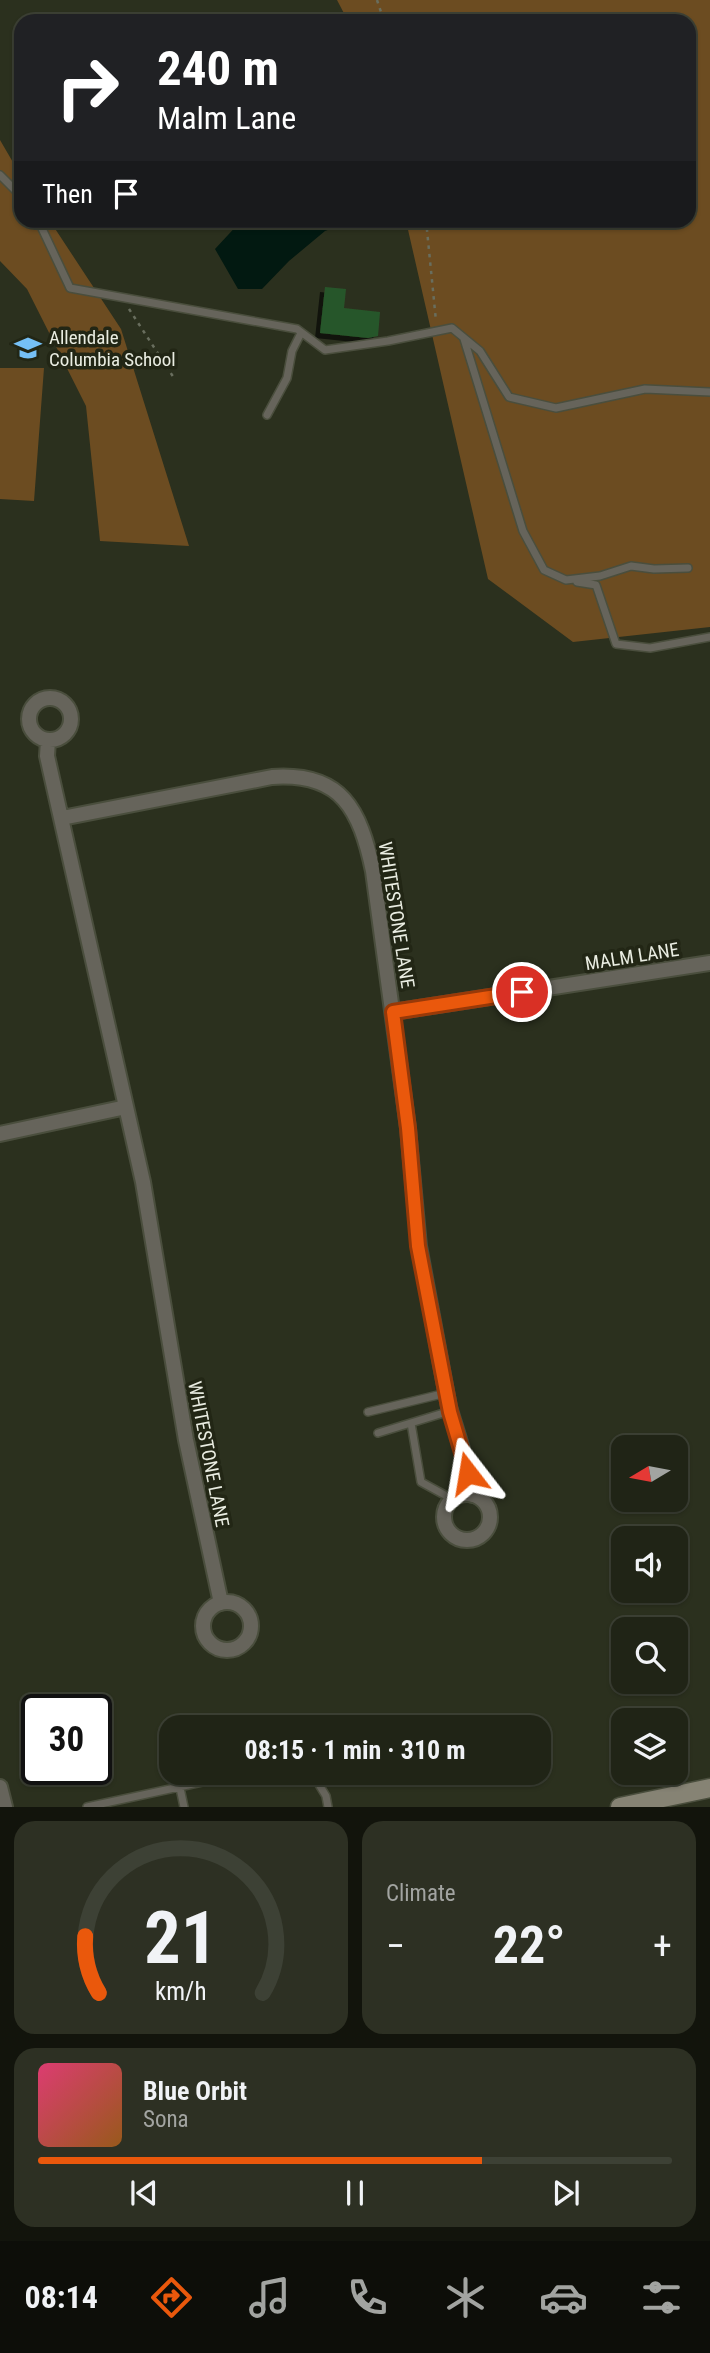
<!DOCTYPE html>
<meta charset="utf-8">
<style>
:root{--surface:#202416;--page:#2d3023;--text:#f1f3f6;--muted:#a2a4a1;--line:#3d4135;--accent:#ea580c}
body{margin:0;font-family:"Roboto Condensed",sans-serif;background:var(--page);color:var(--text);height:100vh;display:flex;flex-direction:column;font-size:26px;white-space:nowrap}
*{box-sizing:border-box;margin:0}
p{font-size:23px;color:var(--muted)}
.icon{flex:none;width:38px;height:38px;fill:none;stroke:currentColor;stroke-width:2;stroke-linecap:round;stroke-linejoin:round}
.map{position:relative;height:1807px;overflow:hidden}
.panel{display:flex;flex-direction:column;gap:14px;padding:14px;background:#12140c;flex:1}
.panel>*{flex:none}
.top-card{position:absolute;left:14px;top:14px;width:682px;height:214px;border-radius:21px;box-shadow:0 2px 5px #0004,0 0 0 2px var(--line);background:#202124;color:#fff;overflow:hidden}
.needle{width:46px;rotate:260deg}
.tools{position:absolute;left:611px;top:1435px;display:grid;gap:14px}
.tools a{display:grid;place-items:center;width:77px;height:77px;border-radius:14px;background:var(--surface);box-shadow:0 2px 5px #0004,0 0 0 2px var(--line);font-size:35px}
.speed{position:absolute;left:21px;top:1694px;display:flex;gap:14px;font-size:35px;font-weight:700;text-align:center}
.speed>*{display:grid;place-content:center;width:91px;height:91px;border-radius:50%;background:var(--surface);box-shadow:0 2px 5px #0004,0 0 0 2px var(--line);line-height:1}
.speed .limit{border:4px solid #111;border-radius:10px;background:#fff;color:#111}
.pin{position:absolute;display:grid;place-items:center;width:60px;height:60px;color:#fff;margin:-30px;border:4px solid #fff;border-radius:50%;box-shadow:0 2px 7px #0007}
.me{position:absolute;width:77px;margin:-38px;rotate:346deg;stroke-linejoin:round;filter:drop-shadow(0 0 5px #0008)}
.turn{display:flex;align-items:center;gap:24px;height:147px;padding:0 28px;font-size:32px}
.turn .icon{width:91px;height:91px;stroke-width:2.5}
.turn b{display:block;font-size:49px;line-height:60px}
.then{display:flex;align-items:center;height:66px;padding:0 28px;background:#0003;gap:14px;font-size:26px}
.big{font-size:52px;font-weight:700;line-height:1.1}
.panel .widget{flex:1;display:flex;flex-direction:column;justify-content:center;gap:10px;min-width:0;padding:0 24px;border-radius:21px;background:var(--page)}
.panel .dial{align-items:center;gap:0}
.dial svg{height:182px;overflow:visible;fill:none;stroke:var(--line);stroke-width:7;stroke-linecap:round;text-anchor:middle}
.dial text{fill:var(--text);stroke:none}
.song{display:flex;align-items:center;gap:21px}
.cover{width:84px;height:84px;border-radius:10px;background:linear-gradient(135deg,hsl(340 70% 55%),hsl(30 70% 35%))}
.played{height:7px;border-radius:4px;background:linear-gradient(90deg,var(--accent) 70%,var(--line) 70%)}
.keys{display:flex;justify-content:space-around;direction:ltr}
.heat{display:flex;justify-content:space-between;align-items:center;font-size:38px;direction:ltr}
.panel .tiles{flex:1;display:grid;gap:14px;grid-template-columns:1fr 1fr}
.widget:last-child{grid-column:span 2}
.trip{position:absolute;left:159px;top:1715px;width:392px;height:70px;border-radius:21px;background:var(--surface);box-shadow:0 2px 5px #0004,0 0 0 2px var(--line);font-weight:700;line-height:70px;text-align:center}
.dock{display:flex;height:112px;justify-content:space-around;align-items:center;background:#0d0e09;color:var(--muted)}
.dock .icon{width:49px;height:49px}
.dock .active{color:var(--accent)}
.dock b{font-size:32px;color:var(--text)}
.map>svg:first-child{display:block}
.green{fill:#6c4c21}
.water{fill:#021911}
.building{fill:#28562a;filter:url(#shadow)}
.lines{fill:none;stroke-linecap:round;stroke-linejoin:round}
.service-casing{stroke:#4a4e3d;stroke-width:10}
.minor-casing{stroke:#4a4e3d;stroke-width:18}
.secondary-casing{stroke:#4a4e3d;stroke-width:21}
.path{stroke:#696e5e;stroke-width:2.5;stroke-dasharray:3.5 5;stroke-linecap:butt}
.service{stroke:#66645b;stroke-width:7}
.minor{stroke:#66645b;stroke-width:14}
.secondary{stroke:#868374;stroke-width:18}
.route-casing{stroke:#983908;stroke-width:18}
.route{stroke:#ea580c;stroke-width:12}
.labels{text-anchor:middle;stroke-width:7;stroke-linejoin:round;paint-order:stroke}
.poi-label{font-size:19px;fill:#eaede2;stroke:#222615;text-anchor:start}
.street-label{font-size:19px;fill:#eaede2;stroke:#222615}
</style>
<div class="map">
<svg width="710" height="1807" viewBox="0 0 710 1807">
<defs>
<filter id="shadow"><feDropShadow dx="-5" dy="5" stdDeviation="0" flood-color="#0009"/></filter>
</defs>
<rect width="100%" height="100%" fill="#2b301e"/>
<path class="green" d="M337,0H710V627L573,642L488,579L406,221L690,220V21H348Z
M0,140L21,176V220L50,221L121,329L189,546L100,541L86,406L27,289L0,261Z
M0,368H44L34,501L0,499Z"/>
<path class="water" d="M241,221V220L352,221L325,231L289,261L262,289H238L215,249Z"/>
<path class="building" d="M325,287L346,289L344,308L380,312L378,336L368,338L320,333Z"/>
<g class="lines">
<defs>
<path id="service" d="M0,175L21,196
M38,220L70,288L297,329L325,350L388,341L452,328L480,351L509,397L556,408L645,389L710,392
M464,339L523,531L544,570L566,580L600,576L631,566L654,569L688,568
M267,415L287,378L292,351L301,333
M577,582L596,585L616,644L650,648L710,637
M368,1412L446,1393
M411,1423L421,1482L452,1499
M378,1433L450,1411
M312,1773L326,1796L328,1807
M180,1788L184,1807
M87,1807L244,1773"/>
<path id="minor" d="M29 719a21 21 0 1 1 42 0a21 21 0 1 1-42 0Z
M48,740L47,756L143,1182L186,1440L221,1603
M62,818L272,777C342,772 360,810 373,871L408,1128L419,1246L449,1407L463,1452L472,1495
M393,1012L710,963
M0,1134L126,1107
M444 1517a23 23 0 1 1 46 0a23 23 0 1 1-46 0Z
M203 1626a24 24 0 1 1 48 0a24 24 0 1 1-48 0Z
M0,1787L5,1807"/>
<path id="secondary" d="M620,1807L710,1788"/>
</defs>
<use href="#service" class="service-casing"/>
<use href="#minor" class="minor-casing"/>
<use href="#secondary" class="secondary-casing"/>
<path class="path" d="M377,0L384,21
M426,220L436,321
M129,309L174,378"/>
<use href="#service" class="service"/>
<use href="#minor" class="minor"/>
<use href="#secondary" class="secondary"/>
</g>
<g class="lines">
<defs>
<path id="route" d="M468,1473L450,1412L418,1246L408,1128L393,1012L522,992"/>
</defs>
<use href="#route" class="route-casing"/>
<use href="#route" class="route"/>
</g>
<defs>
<symbol id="school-bare" viewBox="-9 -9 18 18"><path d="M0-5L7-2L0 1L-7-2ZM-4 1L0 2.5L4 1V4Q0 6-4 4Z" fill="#75c0f6" stroke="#222615" stroke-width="2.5" paint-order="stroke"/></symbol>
</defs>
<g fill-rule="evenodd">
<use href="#school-bare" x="9" y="329" width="38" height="38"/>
</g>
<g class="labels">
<g class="poi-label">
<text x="49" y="344">Allendale<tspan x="49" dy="22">Columbia School</tspan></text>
</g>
<g class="street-label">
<text transform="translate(397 915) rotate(81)" y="7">WHITESTONE LANE</text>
<text transform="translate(632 956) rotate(-9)" y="7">MALM LANE</text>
<text transform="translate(209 1454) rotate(79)" y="7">WHITESTONE LANE</text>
</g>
</g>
</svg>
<div class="tools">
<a><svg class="needle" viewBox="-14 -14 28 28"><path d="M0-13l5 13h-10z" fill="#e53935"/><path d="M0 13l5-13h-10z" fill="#a2a4a1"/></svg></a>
<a><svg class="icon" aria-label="sound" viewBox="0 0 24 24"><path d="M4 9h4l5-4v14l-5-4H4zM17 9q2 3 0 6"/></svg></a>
<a><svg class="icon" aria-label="search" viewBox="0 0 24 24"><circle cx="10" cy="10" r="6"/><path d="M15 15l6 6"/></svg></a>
<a><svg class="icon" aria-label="layers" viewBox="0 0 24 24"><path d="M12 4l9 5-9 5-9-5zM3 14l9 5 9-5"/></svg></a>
</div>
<div class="speed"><div class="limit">30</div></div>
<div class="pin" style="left:522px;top:992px;background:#d93025"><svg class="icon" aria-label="arrive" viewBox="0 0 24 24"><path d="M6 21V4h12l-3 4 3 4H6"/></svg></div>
<svg class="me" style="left:468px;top:1473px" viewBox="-20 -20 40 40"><path d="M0-17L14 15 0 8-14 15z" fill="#ea580c" stroke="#fff" stroke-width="4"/></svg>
<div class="trip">08:15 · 1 min · 310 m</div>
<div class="top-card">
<div class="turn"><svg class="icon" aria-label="right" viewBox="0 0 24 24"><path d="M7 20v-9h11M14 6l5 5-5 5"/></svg><div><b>240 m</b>Malm Lane</div></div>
<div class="then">Then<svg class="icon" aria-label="arrive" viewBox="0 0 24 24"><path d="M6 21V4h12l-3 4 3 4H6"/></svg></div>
</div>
</div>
<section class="panel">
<div class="tiles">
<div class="widget dial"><svg viewBox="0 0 100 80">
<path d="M14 69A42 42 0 1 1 86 69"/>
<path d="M14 69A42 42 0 0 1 8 44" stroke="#ea580c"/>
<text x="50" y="56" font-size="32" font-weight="700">21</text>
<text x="50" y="72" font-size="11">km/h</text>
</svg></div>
<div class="widget"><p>Climate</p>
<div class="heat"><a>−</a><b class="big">22°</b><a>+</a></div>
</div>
<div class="widget">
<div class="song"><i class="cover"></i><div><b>Blue Orbit</b><p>Sona</p></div></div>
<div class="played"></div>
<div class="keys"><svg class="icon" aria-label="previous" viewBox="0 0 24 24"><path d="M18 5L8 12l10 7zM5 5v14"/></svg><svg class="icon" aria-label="pause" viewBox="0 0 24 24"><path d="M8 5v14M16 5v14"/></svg><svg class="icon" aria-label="next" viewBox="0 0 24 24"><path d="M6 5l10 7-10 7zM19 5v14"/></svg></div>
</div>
</div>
</section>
<nav class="dock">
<b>08:14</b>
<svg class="icon active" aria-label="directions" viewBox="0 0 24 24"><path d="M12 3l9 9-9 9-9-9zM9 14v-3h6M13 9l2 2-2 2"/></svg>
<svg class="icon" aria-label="music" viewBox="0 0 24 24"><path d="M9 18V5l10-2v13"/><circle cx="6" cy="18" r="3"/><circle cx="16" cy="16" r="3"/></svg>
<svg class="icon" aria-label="phone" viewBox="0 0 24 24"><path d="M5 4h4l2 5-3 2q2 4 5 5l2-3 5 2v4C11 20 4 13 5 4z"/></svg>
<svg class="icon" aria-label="climate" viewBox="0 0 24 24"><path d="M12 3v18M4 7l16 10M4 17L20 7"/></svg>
<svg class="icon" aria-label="car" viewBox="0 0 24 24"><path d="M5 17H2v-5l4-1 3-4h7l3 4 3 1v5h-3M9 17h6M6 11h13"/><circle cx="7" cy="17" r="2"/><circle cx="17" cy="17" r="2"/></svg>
<svg class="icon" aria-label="filters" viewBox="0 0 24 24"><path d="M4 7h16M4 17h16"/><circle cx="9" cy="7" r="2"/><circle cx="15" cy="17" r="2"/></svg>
</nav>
